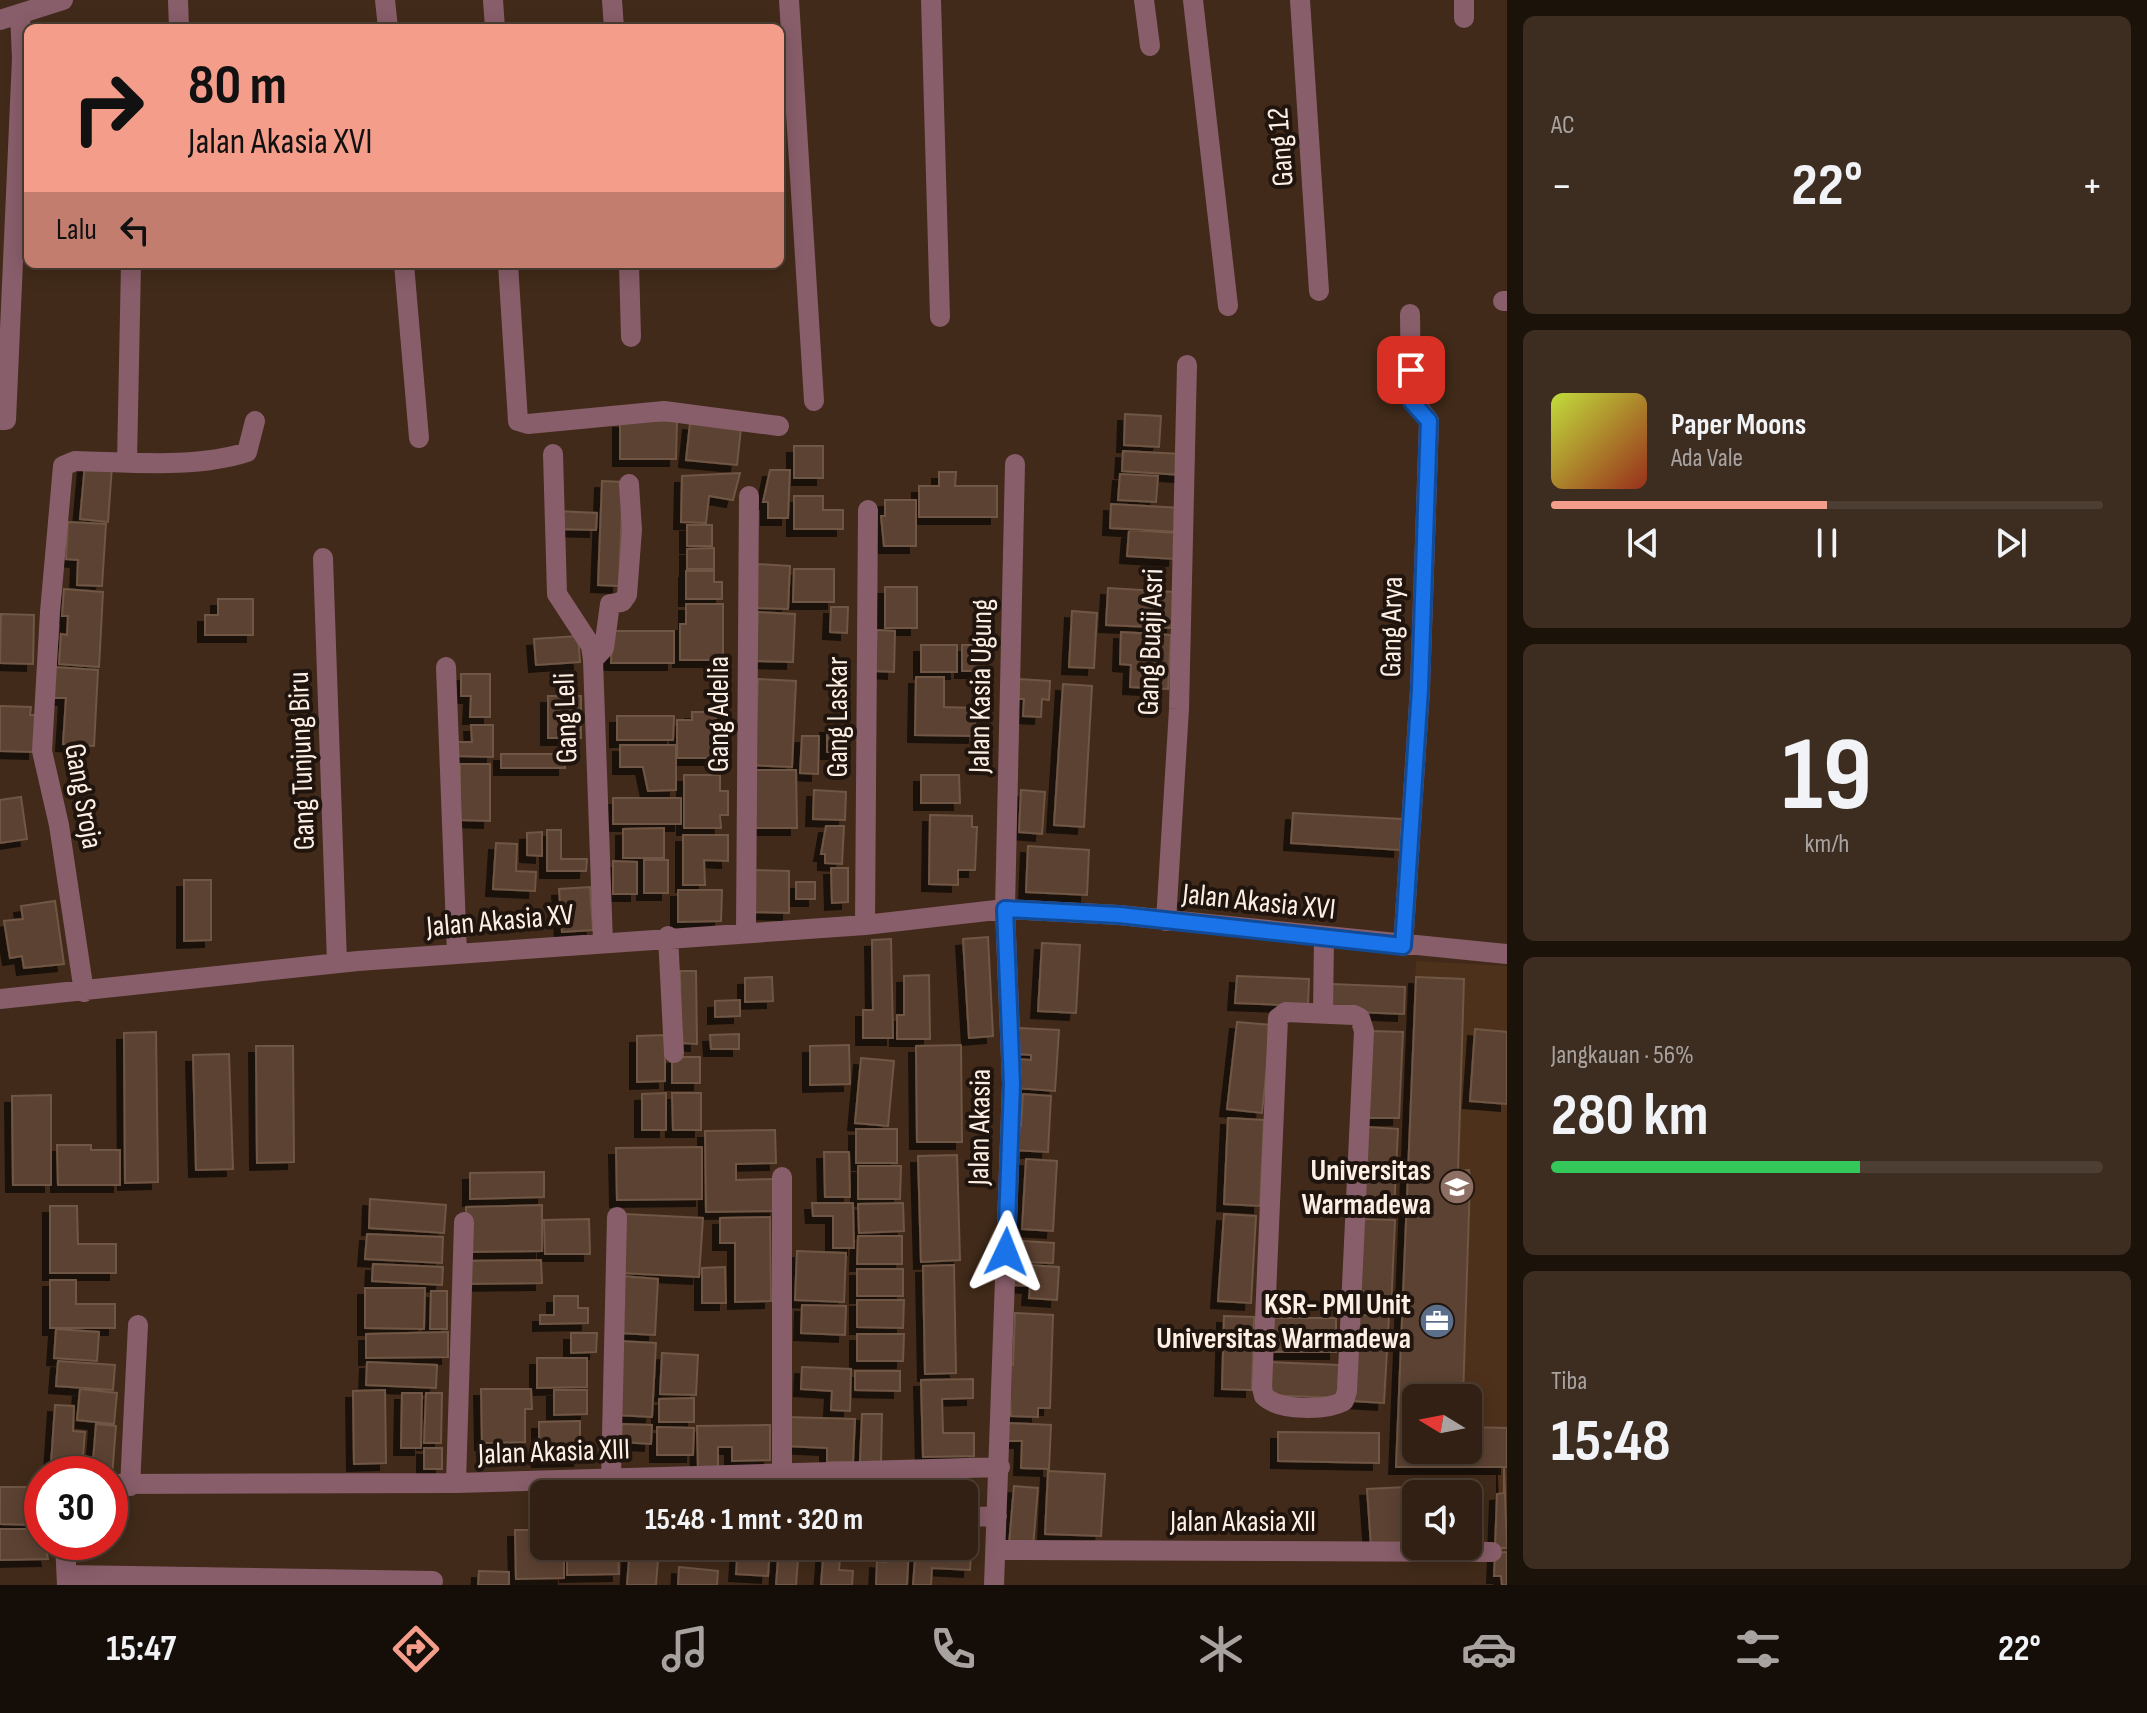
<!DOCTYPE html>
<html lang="id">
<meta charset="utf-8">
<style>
:root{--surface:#312013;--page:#3d2d21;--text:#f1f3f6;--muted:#a8a3a0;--line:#4c3e33;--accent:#f49d8b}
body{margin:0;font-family:"Sofia Sans Condensed",sans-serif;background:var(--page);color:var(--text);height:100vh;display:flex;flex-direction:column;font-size:30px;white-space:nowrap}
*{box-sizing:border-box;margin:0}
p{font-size:26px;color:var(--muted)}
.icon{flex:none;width:44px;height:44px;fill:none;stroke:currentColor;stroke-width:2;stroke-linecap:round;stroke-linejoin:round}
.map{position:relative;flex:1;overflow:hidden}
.drawer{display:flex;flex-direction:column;gap:16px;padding:16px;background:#1b120a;width:640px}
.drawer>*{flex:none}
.banner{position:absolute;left:24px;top:24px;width:760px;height:244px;border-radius:12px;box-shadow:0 4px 20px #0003,0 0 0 2px var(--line);background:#f49d8b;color:#111;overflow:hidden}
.needle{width:52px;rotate:280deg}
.controls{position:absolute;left:1402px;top:1384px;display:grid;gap:16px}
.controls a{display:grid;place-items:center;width:80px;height:80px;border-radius:12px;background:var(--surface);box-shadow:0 4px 20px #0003,0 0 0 2px var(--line);font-size:40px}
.speed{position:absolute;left:24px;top:1456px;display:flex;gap:16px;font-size:40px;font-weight:700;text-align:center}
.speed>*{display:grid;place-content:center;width:104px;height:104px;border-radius:50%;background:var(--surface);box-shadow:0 4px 20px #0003,0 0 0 2px var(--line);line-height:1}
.speed .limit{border:12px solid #d22;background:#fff;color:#111}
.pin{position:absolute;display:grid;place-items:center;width:68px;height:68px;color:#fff;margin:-34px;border-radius:16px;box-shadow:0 4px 12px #0006}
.me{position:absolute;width:88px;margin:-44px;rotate:2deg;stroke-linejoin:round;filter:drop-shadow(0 0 6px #0008)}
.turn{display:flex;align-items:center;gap:28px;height:168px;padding:0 32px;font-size:36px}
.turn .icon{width:104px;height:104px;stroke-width:2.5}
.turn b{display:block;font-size:56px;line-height:68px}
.then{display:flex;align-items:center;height:76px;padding:0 32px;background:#0003;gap:16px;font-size:30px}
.big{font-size:60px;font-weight:700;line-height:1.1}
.drawer .widget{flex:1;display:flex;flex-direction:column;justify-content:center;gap:12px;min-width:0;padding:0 28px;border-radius:12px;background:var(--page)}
.drawer .dial{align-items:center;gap:0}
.dial b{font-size:104px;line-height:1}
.song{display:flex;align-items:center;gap:24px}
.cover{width:96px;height:96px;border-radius:12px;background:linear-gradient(135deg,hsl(70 70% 55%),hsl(10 70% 35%))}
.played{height:8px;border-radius:4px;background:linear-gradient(90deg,var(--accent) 50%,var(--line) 50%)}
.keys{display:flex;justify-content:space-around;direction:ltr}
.heat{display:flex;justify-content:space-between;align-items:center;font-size:44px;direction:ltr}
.charge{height:12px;border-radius:6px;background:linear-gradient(90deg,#34c759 56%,var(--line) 0)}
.trip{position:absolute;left:530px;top:1480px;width:448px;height:80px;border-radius:12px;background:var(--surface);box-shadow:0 4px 20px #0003,0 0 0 2px var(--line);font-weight:700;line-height:80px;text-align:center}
.dock{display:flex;height:128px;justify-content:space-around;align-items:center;background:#140d08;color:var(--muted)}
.dock .icon{width:56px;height:56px}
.dock .active{color:var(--accent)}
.dock b{font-size:36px;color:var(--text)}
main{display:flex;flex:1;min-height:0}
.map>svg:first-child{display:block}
.built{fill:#4e311b;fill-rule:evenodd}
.building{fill:#5b4230;stroke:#705644;stroke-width:2;filter:url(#shadow)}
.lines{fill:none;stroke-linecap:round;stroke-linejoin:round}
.minor{stroke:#885e6a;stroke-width:20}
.route-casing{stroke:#114b97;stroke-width:20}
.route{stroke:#1a73e8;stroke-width:14}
.labels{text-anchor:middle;stroke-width:8;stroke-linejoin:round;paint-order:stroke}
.street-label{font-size:30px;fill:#feefe4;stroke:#20150e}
.poi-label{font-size:30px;font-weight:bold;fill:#feefe4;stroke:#20150e;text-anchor:end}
</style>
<main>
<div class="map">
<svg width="1507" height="1585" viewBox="0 0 1507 1585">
<defs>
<filter id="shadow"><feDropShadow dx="-7" dy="7" stdDeviation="0" flood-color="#0009"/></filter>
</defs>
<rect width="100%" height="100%" fill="#412a19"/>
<path class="built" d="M1416,961L1507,966V1585H1502L1501,1576H1494L1498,1467H1396ZM1416,1398H1468V1450H1416Z"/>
<path class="building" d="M1125,414L1161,416L1159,447L1124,445Z
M620,421H677L676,459H620Z
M690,423L741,428L737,465L686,460Z
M794,446H823V478H794Z
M1123,451L1182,454L1181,475L1122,471Z
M85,464L112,466L108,522L80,519Z
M770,470H790L788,518H768V502H763Z
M939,472H956L955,486H997V517H919V486H939Z
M740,473L733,500L709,496L706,523L681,522L682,476Z
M1120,474L1158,476L1156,502L1118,500Z
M602,481L623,482L619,586L598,585Z
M794,496H823V510H843V529H794Z
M885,500H916V546H884L881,516H885Z
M1111,504L1182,508L1181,532L1110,528Z
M556,511L597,513L596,530L556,529Z
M68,522L106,524L102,586L77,585L78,560L66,559Z
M687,525H712V546H687Z
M1129,530L1177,533L1175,559L1127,556Z
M714,548V569H687V549Z
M756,564L790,566L788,609L754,608Z
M794,569H834V602H793Z
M686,571H714V582H722V599H686Z
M885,587H917V628H885Z
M1108,588L1174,592L1173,628L1106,625Z
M64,589L103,592L99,667L59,664L61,634L67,635L68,616H62Z
M218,599H253V635H205V615H218Z
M686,604H723V660H680V624H686Z
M831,607H848L847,633L830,632Z
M1072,611L1097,613L1094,668L1069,667Z
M758,612L795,614L793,662L756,661Z
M1,614L34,615L33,664L0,663Z
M877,630L895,631L894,672L875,671Z
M612,631H674V663H611Z
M1121,632L1171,635L1168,689L1130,687L1131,665L1120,664Z
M578,636L580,662L536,665L534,639Z
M921,645H957V672H921Z
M962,645H984V671H962Z
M54,667L98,670L94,746L63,744L66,698H52Z
M461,674H490V717H470L471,696H461Z
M916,677H944V707L975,708V736L915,735Z
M758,679L796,681L792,767L748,765L756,732Z
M1018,679L1050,681L1049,700L1042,699L1041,717L1023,716L1024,699H1017Z
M1063,684L1092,686L1084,827L1054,825Z
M548,696H581V738H548Z
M0,706L31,707L30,715H36L35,752L0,751Z
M692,712H715L716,724H722V750H715V758H677V720H692Z
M617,716H674L673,740H617Z
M471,725H493V757L457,756V742H472Z
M827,726H848V752H827Z
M802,736H819L818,774L800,773Z
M620,745H676V790L648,791L643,767H620Z
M501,754H565V768H501Z
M460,764H490V821L460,820Z
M755,770H796L797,828H755Z
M684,775H720V791H728V815H720L721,828H684Z
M921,775H959L960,803H921Z
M814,790L846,792L845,820L813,819Z
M1021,790L1045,792L1042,834L1019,832Z
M21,797L27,839L0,843V800Z
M613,798H681V824H613Z
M1293,813L1402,819L1400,850L1291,843Z
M930,815L972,816V827H977L975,870H958V885L929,884Z
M826,826H844L842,864L825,863V854H821Z
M664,828V858H623V829Z
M547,830H561V859H587L586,871H547Z
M542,832V856L527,855V833Z
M683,835H728V861L704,860L705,885H683Z
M496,843L517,844L516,871L536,872L535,891L493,889Z
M1028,846L1089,850L1087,895L1026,892Z
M644,860H668V893H644Z
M613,861L637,862V894H613Z
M831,868H848V902L832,903Z
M749,870L789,871V913L749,912Z
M184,880H211V940L184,941Z
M796,882H815V899H796Z
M590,887L593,930L562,932L559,889Z
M678,890H722L721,921L678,922Z
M55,901L64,964L24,968L22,956L10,958L4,921L23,919L21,906Z
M988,937L993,1036L969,1038L963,939Z
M891,939L893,1038H863V1010H873L872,940Z
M1042,943L1080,945L1076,1013L1038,1011Z
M680,971H696L697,1044L681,1043Z
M929,975L930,1039H897V1015H904V976Z
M1237,976L1309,979L1308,1006L1235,1003Z
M772,977L773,1001L745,1002V978Z
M1416,977L1464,979L1458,1171L1469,1170L1470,1179L1463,1398H1416V1450H1468V1427L1507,1428V1467H1396Z
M1331,984L1405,987L1404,1014L1330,1011Z
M740,1000V1016L715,1017V1001Z
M1237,1022L1271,1025L1262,1113L1227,1109Z
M1019,1028L1059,1030L1055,1091L1015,1088L1017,1059L1031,1060V1055L1017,1054Z
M1475,1029L1507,1032V1104L1470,1101Z
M1371,1031L1403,1032L1399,1118H1367Z
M156,1032L158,1182L125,1183L124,1033Z
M739,1034V1049H711L710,1035Z
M665,1035V1081L637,1082V1036Z
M849,1045L850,1084L810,1085V1046Z
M961,1045L962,1142H917L916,1046Z
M256,1046H293L294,1162L257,1163Z
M229,1054L233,1169L196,1170L193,1055Z
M672,1057H700V1083H672Z
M861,1058L894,1061L888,1126L855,1123Z
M666,1093V1130H642V1094Z
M672,1093H701V1130H673Z
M1023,1094L1051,1096L1048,1152L1012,1150L1013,1125L1021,1126Z
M51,1095V1185H13L12,1096Z
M1228,1118L1264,1120L1260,1206L1224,1204Z
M1367,1127L1398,1129L1394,1212L1364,1211Z
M856,1129H897V1163H856Z
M775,1130L776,1163L736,1164V1180L776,1179V1211L706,1212L705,1131Z
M57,1145H91V1150H120V1185H58Z
M702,1147V1199L617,1200L616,1148Z
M824,1152H849L850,1197H825Z
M957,1155L960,1260L921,1262L918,1156Z
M1026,1159L1057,1161L1053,1231L1022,1229Z
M858,1166H901L900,1199H858Z
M544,1172V1197L470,1199V1173Z
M370,1199L446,1205L444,1233L369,1228Z
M812,1203H853L854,1248H833V1216H813Z
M903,1203L904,1231L859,1233L858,1204Z
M542,1205V1251L467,1252L466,1207Z
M50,1206H77L78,1244H116V1273H50Z
M625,1214L703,1218L699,1277L621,1273Z
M1224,1214L1256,1216L1251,1303L1218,1301Z
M770,1217L771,1301L735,1302V1243H720V1218Z
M589,1219L590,1254H545L544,1220Z
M1362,1219L1395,1220L1391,1309L1358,1308Z
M367,1234L443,1237L442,1263L365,1259Z
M858,1236H902V1264H857Z
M1023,1241L1054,1243L1053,1263L1022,1262Z
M797,1251L846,1253L844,1302L795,1300Z
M541,1260L542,1283L465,1284L464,1261Z
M373,1264L443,1267L442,1285L372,1281Z
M1011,1264L1059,1267L1057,1300L1029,1298L1030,1286L1010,1285Z
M954,1265L956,1373L925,1374L923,1266Z
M725,1267L726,1303H702V1268Z
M857,1269H903V1296H857Z
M622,1276L658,1279L655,1335L619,1333Z
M50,1280H76V1304H115V1328H50Z
M365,1288H425L424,1329L365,1328Z
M431,1291H447V1329H430Z
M554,1296H578V1308H588V1323L540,1324V1315H554Z
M857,1300H904L903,1328L857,1327Z
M802,1305L846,1306L845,1335L801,1333Z
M1015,1313L1053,1315L1050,1408H1038V1417L1011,1416L1008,1365H1013Z
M1357,1315L1389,1316L1384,1403L1352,1401Z
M1224,1316L1254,1317L1252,1390L1222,1389Z
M1265,1318H1336V1352H1264Z
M56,1329L99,1332L97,1361L54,1358Z
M448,1332V1357L366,1358V1334Z
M571,1333H597L596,1352L571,1353Z
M857,1334H904L903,1361H857Z
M619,1341L656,1343L652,1417L615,1415Z
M662,1353L698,1355L696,1395L660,1394Z
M537,1358H587V1387L537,1388Z
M58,1361L115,1365L113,1390L56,1386Z
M367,1362L437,1365L436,1388L366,1385Z
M1267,1362L1339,1365L1338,1398L1266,1395Z
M802,1367L851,1369L850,1411L831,1410L832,1391L801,1389Z
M855,1371H900V1391L855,1390Z
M973,1379V1398L942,1399L943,1433H974V1456L923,1457L921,1380Z
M80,1389L117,1393L114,1424L77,1420Z
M481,1389H531L532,1409H525V1442L482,1443Z
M385,1390L386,1463L354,1464L353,1391Z
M554,1390H587V1414L554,1415Z
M402,1393H422L421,1448H401Z
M426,1393H442L441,1443H424Z
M694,1398V1422H659V1399Z
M55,1405L74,1406L73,1431L85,1432L82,1467L51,1464Z
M862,1414H882L881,1463L860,1462Z
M786,1417L855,1419L853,1462H827V1448L785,1446Z
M580,1421V1459L539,1460V1422Z
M1008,1423L1051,1425L1049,1469L1021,1468L1022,1441H1007Z
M96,1424L116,1426L112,1476L92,1474Z
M622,1424L652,1425L651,1444L621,1442Z
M770,1425V1460L732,1461V1447H718V1468L698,1469L697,1426Z
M657,1427L694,1428L693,1455H657Z
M1278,1432L1379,1433V1463L1278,1461Z
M424,1448H442V1469H424Z
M1504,1467L1507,1548H1495L1497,1494L1504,1493Z
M1048,1471L1105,1474L1101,1536L1045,1534Z
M616,1485V1494H547V1486Z
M1014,1486L1038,1488L1033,1547L1009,1545Z
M0,1487H33V1525L0,1524Z
M1405,1487L1408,1544L1371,1546L1367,1489Z
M861,1488H910V1494H861Z
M974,1489V1514H964V1494H915L914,1490Z
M0,1529H42L48,1559L0,1560Z
M515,1530H544V1546H564V1578L516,1579Z
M964,1535L972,1536L970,1570L932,1568L931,1585H913L916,1546H964Z
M567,1546H618L619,1574L567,1575Z
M630,1546H659L656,1585H627Z
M738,1546H770L768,1576L736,1574Z
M779,1546H799L796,1585H776Z
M824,1546H841L839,1570L853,1571L852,1585H821Z
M887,1546H909L907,1585H876L877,1561L886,1562Z
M1507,1552V1585H1502L1501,1576H1494L1495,1553Z
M679,1567L718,1571L717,1585H678Z
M479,1571L509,1572V1585H478Z"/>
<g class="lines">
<path class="minor" d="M178,0L179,28
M385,0L388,28
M493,0L495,28
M612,0L614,28
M789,0L814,401
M931,0L940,317
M1144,0L1150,46
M1193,0L1228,306
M1300,0L1319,291
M1464,18V0
M0,20L63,0
M404,264L419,438
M508,264L518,421L528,424L664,411L779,426
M629,264L631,337
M1503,301H1507
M0,420H6L22,58L20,14
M553,454L557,594L591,646L593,660L603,942
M127,462L131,264
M323,558L337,963
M593,660L604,648L610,604L622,602L627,595L632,530L629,484
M446,667L457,954
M1166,921L1179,709L1187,365
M865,925L868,510
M746,932L749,496
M668,936L674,1053
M1403,946L1420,689L1429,421L1411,398L1410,314
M84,992L59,825L42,751L50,612L63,466L75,461C129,462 195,469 247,452L255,421
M0,999L358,961L865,925L1005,909L1119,915L1507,954
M1286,1012L1354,1015L1360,1018L1364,1031L1347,1391L1344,1401C1326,1411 1279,1411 1264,1396L1262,1388L1278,1018Z
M1323,1013L1324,938
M782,1475V1177
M611,1479L617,1217
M456,1483L464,1222
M110,1484L456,1483L1000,1467
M130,1486L138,1325
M964,1517L997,1516
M541,1526H544
M65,1542L67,1585
M995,1550L1492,1552
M67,1575L433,1581
M994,1585L1012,1084L1005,909L1015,464"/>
</g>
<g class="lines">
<defs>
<path id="route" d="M1006,1252L1012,1084L1005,909L1119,915L1403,946L1420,689L1429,421L1412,402L1411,370"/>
</defs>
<use href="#route" class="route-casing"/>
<use href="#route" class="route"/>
</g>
<defs>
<symbol id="university-disc" viewBox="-11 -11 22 22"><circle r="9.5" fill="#8d6e63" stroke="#20150e"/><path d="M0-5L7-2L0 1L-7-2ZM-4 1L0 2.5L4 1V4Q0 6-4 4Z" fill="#fff"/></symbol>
<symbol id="office-disc" viewBox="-11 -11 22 22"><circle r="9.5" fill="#5c6f8a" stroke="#20150e"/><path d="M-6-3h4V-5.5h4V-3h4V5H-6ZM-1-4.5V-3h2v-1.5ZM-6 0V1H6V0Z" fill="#fff"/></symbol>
</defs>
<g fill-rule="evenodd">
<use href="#university-disc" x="1437" y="1167" width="40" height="40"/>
<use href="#office-disc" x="1417" y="1301" width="40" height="40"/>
</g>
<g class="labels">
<g class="street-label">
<text transform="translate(1280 147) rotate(-94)" y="10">Gang 12</text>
<text transform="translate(1391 627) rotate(-89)" y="10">Gang Arya</text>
<text transform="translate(1150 642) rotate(-88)" y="10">Gang Buaji Asri</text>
<text transform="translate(980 686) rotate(-89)" y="10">Jalan Kasia Ugung</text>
<text transform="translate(718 714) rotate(-90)" y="10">Gang Adelia</text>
<text transform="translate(837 717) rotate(-90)" y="10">Gang Laskar</text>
<text transform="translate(565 718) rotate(-92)" y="10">Gang Leli</text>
<text transform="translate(301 761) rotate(-92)" y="10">Gang Tunjung Biru</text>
<text transform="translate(84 796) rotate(80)" y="10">Gang Sroja</text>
<text transform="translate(1259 901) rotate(6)" y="10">Jalan Akasia XVI</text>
<text transform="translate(500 920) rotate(-5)" y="10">Jalan Akasia XV</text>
<text transform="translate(979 1127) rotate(-89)" y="10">Jalan Akasia</text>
<text transform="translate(554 1451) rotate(-2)" y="10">Jalan Akasia XIII</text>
<text x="1243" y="1531">Jalan Akasia XII</text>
</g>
<g class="poi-label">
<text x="1431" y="1180">Universitas<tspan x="1431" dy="34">Warmadewa</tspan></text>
<text x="1411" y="1314">KSR- PMI Unit<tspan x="1411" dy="34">Universitas Warmadewa</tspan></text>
</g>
</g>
</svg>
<div class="controls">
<a><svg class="needle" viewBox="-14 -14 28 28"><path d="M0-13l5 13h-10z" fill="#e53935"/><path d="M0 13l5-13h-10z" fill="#a8a3a0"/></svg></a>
<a><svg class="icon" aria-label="sound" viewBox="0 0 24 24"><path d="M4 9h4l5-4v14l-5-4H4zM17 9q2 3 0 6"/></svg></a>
</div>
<div class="speed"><div class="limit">30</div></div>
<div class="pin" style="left:1411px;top:370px;background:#d93025"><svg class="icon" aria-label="arrive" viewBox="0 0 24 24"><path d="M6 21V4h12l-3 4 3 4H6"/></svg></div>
<svg class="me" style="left:1006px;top:1252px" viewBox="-20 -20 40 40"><path d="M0-17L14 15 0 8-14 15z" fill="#1a73e8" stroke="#fff" stroke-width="4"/></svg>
<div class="trip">15:48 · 1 mnt · 320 m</div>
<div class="banner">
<div class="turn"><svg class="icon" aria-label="right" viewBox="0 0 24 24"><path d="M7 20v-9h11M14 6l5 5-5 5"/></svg><div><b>80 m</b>Jalan Akasia XVI</div></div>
<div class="then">Lalu<svg class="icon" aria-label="left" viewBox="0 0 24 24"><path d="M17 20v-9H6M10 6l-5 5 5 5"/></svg></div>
</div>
</div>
<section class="drawer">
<div class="widget"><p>AC</p>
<div class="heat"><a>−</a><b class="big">22°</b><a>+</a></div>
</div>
<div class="widget">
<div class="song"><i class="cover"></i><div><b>Paper Moons</b><p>Ada Vale</p></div></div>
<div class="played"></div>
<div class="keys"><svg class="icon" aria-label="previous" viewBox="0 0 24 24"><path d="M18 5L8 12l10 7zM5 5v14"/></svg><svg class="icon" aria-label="pause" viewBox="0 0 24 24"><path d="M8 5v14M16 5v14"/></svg><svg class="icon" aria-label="next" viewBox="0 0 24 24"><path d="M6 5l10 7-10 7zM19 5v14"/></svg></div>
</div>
<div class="widget dial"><b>19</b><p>km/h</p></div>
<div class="widget"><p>Jangkauan · 56%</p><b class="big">280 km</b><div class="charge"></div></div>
<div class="widget"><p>Tiba</p><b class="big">15:48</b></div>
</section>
</main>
<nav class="dock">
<b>15:47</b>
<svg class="icon active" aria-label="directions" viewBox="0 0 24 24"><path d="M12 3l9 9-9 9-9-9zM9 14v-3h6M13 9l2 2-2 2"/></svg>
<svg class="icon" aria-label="music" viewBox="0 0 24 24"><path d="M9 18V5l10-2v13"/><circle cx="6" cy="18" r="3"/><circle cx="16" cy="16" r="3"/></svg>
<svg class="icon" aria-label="phone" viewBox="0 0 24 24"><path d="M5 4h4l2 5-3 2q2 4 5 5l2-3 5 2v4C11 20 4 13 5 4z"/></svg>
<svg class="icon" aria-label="climate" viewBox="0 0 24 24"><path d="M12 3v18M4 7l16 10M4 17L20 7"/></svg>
<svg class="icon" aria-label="car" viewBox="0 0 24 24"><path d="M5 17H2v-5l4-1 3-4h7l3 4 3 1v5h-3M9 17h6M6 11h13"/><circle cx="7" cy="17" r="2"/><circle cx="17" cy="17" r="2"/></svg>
<svg class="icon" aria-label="filters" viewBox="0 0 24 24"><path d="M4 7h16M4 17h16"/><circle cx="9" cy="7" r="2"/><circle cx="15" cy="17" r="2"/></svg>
<b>22°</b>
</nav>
